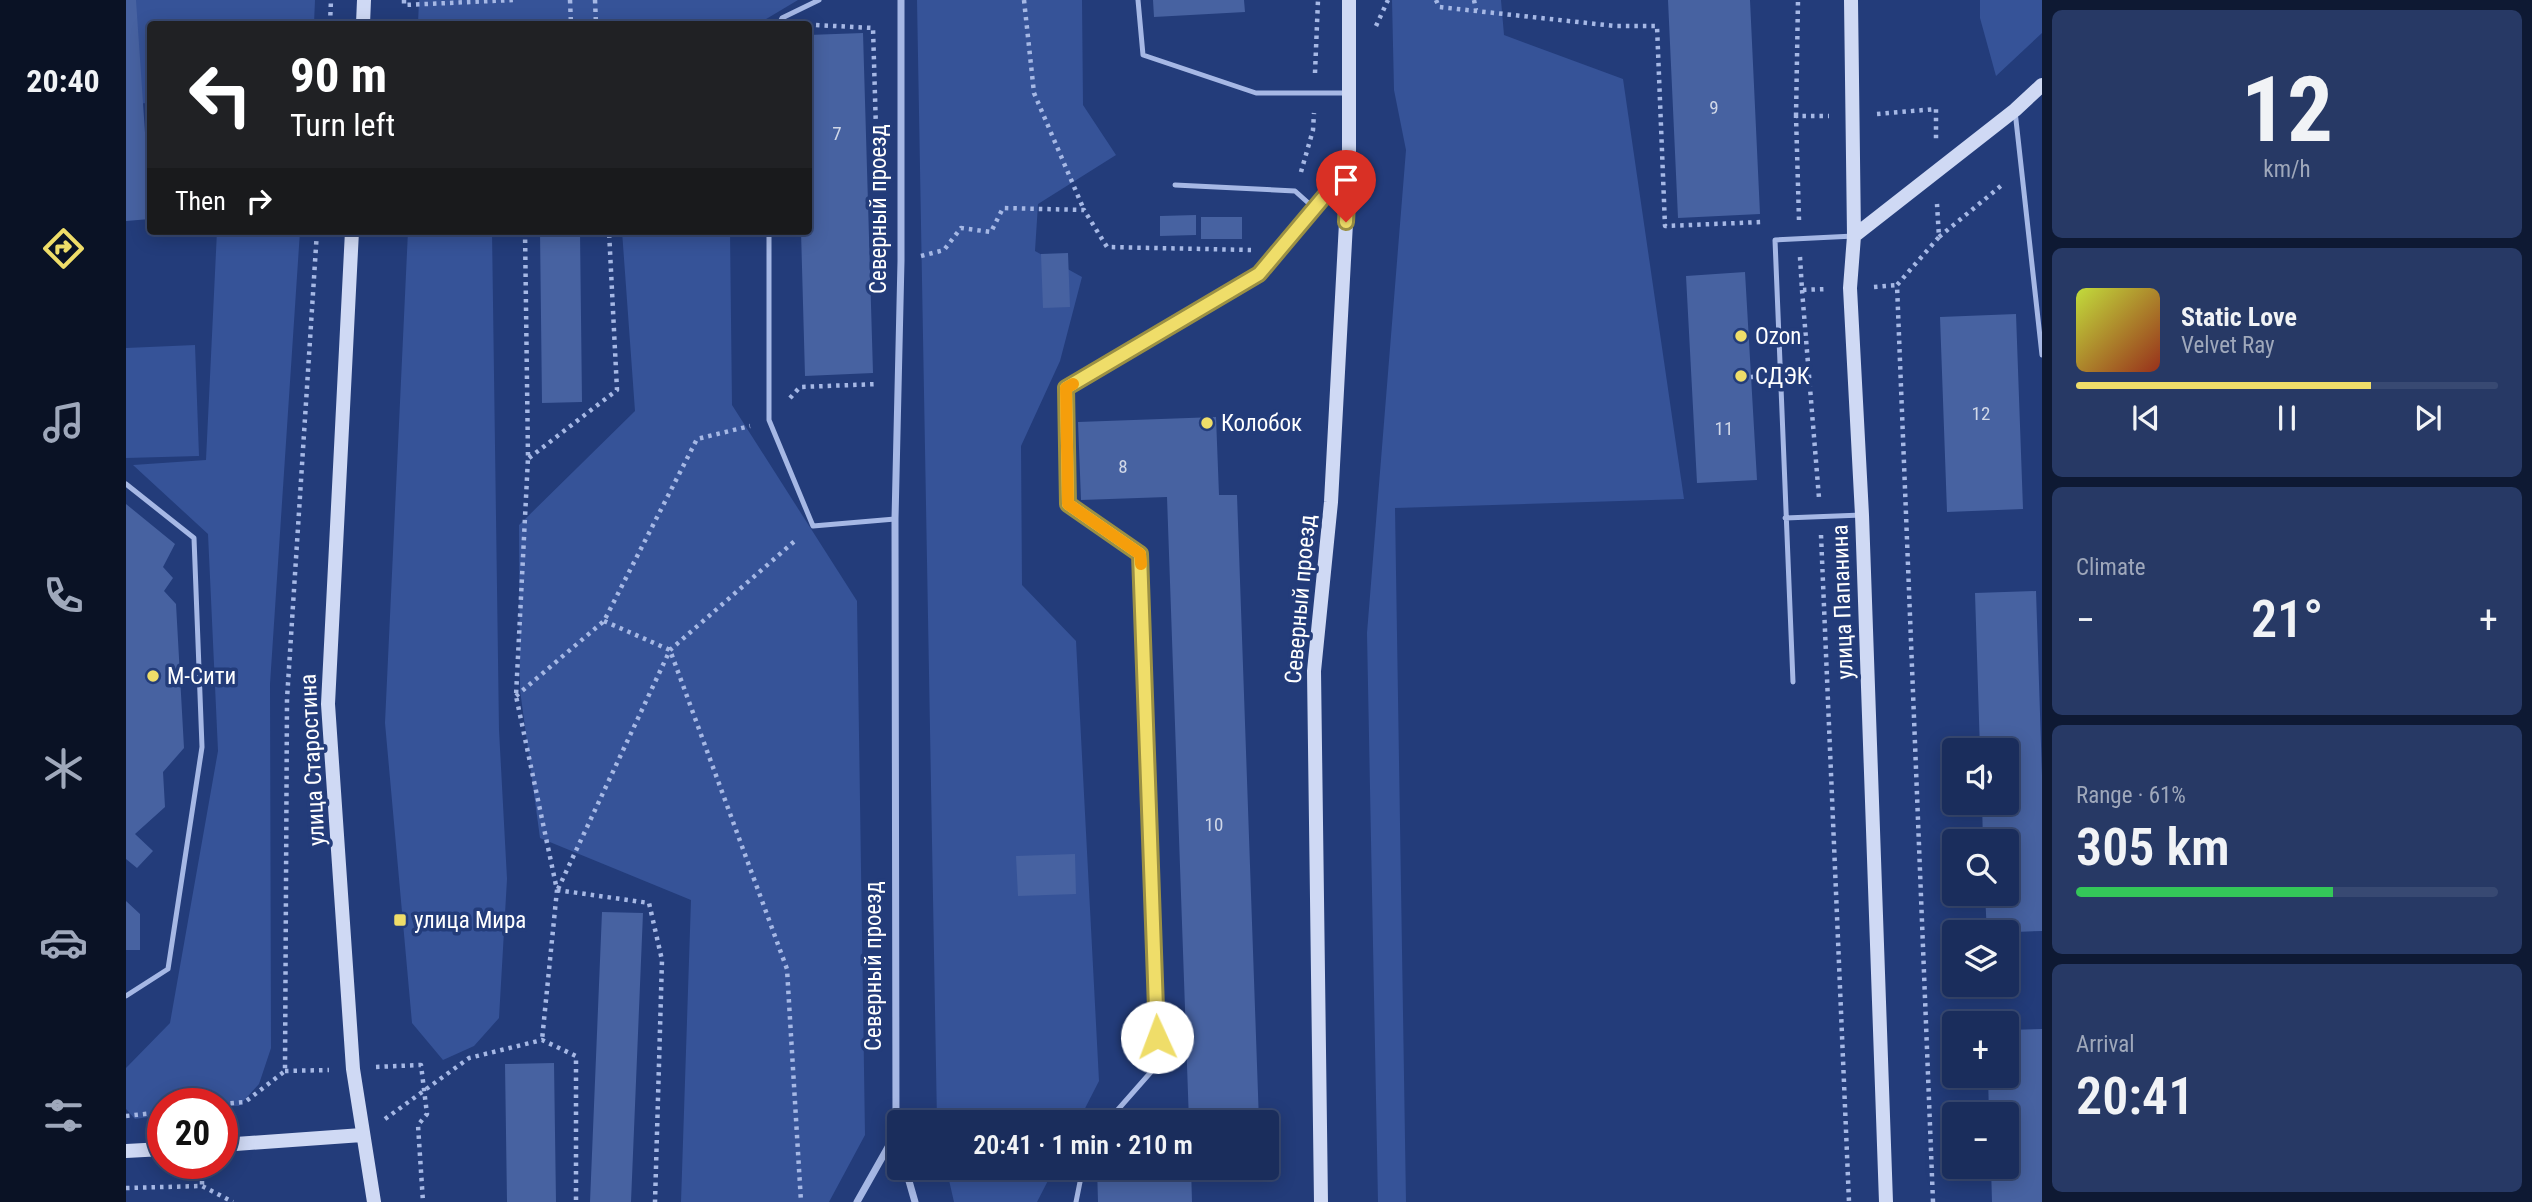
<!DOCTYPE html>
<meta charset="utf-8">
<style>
:root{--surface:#1a2d5c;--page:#273965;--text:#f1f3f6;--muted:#9fa8bb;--line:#384972;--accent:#efdd69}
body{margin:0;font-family:"Roboto Condensed",sans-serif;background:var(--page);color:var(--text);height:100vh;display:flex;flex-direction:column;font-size:26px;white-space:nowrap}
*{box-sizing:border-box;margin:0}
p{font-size:23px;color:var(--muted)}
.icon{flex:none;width:38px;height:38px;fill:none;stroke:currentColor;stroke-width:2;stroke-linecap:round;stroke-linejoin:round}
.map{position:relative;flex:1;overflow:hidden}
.panel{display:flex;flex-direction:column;gap:10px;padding:10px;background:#0e1933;width:490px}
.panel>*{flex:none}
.top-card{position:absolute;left:21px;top:21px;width:665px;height:214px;border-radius:7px;box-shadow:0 4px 18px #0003,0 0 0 2px var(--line);background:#202124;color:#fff;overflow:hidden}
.buttons{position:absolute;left:1816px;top:738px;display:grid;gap:14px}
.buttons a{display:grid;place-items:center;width:77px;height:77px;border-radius:7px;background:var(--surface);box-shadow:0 4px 18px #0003,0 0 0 2px var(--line);font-size:35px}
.speed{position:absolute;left:21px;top:1088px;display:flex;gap:14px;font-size:35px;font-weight:700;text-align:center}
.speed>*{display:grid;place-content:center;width:91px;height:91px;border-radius:50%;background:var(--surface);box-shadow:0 4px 18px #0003,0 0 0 2px var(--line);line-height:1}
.speed .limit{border:10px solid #d22;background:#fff;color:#111}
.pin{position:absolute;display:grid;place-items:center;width:60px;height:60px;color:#fff;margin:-72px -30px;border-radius:50% 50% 50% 0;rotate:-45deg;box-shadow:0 0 7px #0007}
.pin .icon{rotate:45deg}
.me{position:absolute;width:77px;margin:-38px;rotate:358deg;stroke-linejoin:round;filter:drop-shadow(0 0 5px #0008)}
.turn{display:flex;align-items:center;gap:24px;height:147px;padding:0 28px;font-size:32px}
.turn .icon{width:91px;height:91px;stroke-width:2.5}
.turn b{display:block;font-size:49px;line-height:60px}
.then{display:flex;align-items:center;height:66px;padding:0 28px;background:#0003;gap:14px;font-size:26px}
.big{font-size:52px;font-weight:600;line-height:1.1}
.panel .card{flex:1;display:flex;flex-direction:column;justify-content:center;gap:10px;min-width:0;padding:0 24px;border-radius:10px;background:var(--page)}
.panel .dial{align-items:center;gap:0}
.dial b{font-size:91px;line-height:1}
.song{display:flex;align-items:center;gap:21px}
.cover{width:84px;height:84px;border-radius:10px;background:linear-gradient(135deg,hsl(70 70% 55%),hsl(10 70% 35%))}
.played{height:7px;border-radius:4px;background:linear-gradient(90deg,var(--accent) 70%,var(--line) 70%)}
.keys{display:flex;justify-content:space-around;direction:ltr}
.heat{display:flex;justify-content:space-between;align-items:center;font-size:38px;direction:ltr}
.charge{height:10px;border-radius:5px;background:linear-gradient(90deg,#34c759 61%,var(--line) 0)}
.trip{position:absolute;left:761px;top:1110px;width:392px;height:70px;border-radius:7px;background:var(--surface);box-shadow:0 4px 18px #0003,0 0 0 2px var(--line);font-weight:600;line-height:70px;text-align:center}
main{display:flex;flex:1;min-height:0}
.tab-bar{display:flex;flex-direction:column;width:126px;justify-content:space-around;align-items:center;background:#0a1225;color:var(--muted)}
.tab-bar .icon{width:49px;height:49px}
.tab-bar .selected{color:var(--accent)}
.tab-bar b{font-size:32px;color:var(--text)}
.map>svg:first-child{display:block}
.green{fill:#365398}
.building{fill:#4762a1}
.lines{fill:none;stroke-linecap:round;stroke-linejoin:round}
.path{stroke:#a6b8e5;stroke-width:4.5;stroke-dasharray:3.5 5;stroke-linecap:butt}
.lane{stroke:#a6b8e5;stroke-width:5}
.street{stroke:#a6b8e5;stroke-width:7}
.secondary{stroke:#cfd9f4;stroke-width:14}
.route-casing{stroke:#9b9044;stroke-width:18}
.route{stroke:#efdd69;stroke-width:12}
.slow{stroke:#f59e0b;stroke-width:12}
.poi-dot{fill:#efdd69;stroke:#233c7a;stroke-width:2.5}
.labels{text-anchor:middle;stroke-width:7;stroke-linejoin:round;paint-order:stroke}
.number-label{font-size:19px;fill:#d1d8e8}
.street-label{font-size:23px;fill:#fff;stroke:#233c7a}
.poi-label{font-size:23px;fill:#fff;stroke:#233c7a;text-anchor:start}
</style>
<main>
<nav class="tab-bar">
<b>20:40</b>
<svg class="icon selected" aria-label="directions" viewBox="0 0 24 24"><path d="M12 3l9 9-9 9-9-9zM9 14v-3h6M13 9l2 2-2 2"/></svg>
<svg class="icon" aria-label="music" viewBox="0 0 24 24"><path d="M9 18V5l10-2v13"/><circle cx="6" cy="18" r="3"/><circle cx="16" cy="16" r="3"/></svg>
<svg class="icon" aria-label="phone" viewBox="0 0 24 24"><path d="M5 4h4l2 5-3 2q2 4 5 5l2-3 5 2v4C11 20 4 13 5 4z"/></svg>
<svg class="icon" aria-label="climate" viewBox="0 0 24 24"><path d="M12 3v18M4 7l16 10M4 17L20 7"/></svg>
<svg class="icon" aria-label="car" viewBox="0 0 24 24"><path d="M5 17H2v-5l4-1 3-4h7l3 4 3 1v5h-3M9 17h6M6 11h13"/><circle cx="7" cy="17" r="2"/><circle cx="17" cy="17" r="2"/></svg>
<svg class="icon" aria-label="filters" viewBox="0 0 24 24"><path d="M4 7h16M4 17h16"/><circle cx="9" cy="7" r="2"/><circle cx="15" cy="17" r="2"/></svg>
</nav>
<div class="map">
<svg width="1916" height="1202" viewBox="0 0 1916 1202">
<rect width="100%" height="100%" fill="#233c7a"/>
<path class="green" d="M0,0H189L188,24H24V103L0,104Z
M293,0H672L632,24H292Z
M791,0H956L957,105L990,155L912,204L909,251L956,277L934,361L895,446L896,585L950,641L973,1081L952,1122H811Z
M1266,0H1375L1378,35L1497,79L1558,499L1269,508L1280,1202H1252L1241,633L1280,150L1268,90Z
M1854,0H1916V33L1870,76L1854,18Z
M91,231H174L144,684L145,1048L133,1084L113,1106L37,1104V1115L9,1119L0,1109V1068L44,1023L92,751L82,534L7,465L80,460Z
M282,231H366L373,730L381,879L373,1018L348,1046L317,1060L286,1023L259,723Z
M496,231H604L606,405L731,601L739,1135L703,1202H555L565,900L414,838L394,690L393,525L509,411Z
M69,345L73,456L0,458V348Z
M820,1167H929L911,1202H828Z"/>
<path class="building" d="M0,0H10L24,206V219L0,221Z
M1027,0H1118L1119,12L1028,17Z
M1542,0H1624L1634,214L1552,218Z
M737,33L747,373L679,376L675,231H682V35Z
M1070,215V235L1034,236V216Z
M1075,217H1116V239H1075Z
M414,231H454L456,402L416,403Z
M942,253L944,307L917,308L915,254Z
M1619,272L1631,480L1571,483L1560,276Z
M1890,314L1897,509L1821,512L1814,317Z
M1090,417L1093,495H1111L1133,1122H1063L1041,497L955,500L952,422Z
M0,504L49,544L37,567L47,578L38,591L50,604L58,748L37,772L39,807L9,834L27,851L11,868L0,859Z
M1910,591L1916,775V931L1861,933L1859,894H1881V842H1857L1856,803H1881V751H1854L1849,593Z
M949,854L950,894L892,896L890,856Z
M0,901L14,914V950H0Z
M476,912L517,913L505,1202H464Z
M1916,1029V1202H1866L1865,1167H1881V1115H1863L1862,1076H1881V1030Z
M428,1063L430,1202H381L379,1064Z
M971,1167H1065L1066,1202H972Z"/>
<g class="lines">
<path class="path" d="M278,0V5L388,0
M444,0L445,24
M469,0L470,24
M898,0L908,93L958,210
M1310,0L1313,7L1489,26H1531L1539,226L1637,222
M1348,0L1350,10
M204,24L205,0
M690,25L747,28L750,130
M1250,26L1262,0
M1189,73L1192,0
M1751,114L1810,109V139
M1670,116L1672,0
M1175,172L1187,130L1188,113
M1673,220L1670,116H1703
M399,231L402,458L390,696L431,890L416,1040
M1813,237L1876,185
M795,256L818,250L835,228L865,232L877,208L958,210L981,247L1125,250
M1674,257L1676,290L1701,289
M1748,287L1771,285
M1676,290L1693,498
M1625,377L1635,376
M664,398L674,387L752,384
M403,458L491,390L483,231
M1695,535L1723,1202
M478,621L544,650L661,969L675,1202
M390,696L478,621L571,439L624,426
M432,889L544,650L671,539
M431,890L523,903L536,960L529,1202
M250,1067L295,1065L301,1114L292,1125L297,1202
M159,1071L203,1070
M96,1104L119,1102L159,1071L161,699L191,231
M0,1116L37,1112
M259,1119L343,1058L416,1040L450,1056V1202
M76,1164V1186
M0,1188L76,1186L107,1202
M1807,1202L1771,285L1813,237L1811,204"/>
<path class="lane" d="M1012,0L1017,55L1130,93H1221
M653,24L656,18L693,0
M1889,111L1916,355
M1049,185L1169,191L1188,208
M643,231V420L687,526L769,519
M0,484L68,538L76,747L42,969L0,996
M1659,518L1736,515
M1667,682L1649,240L1728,236
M981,1122L1032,1064L1014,554L942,504L940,388L1133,274L1218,172
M950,1202L957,1167"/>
<path class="street" d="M770,1133L774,1146
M779,1167L789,1202
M731,1202L770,1133L769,519L775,261V0"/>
<path class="secondary" d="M1725,0L1728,236L1724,288L1736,515L1760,1202
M237,24L238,0
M226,231L202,704L227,1069L248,1202
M1728,236L1889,110L1916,85
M96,1145L236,1135
M0,1151L37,1149
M1195,1202L1188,671L1205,502L1223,167V0"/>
</g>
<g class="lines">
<defs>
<path id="route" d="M1031,1037L1014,554L942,504L940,388L1133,274L1223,167L1220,222"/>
</defs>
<use href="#route" class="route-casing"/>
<use href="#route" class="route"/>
<path class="slow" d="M947,384L940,388L942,504L1014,554L1015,564"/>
</g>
<g class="poi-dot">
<circle cx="1615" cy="336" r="7"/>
<circle cx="1615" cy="376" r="7"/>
<circle cx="1081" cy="423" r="7"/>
<circle cx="27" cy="676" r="7"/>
<rect x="267" y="913" width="14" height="14" rx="3.5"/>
</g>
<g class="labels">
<g class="number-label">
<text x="1588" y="114">9</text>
<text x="711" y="140">7</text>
<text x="1855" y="420">12</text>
<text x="1598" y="435">11</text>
<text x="997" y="473">8</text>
<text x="1088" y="831">10</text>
</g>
<g class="street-label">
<text transform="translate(752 209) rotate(-90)" y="8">Северный проезд</text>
<text transform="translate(1174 599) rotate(-85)" y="8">Северный проезд</text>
<text transform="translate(1716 602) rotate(-92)" y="8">улица Папанина</text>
<text transform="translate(186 760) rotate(-93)" y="8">улица Старостина</text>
<text transform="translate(747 966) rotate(-90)" y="8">Северный проезд</text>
</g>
<g class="poi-label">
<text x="1629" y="344">Ozon</text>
<text x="1629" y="384">СДЭК</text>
<text x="1095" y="431">Колобок</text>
<text x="41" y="684">М-Сити</text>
<text x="288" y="928">улица Мира</text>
</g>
</g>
</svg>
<div class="buttons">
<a><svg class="icon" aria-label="sound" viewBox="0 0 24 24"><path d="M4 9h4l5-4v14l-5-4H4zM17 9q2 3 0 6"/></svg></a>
<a><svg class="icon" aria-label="search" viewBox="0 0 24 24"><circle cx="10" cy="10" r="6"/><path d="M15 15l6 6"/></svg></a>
<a><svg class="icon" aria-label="layers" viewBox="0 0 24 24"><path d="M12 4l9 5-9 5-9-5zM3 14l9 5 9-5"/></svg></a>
<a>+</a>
<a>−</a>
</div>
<div class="speed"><div class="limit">20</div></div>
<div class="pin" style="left:1220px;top:222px;background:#d93025"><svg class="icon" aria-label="arrive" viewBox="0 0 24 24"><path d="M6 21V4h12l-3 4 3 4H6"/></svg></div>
<svg class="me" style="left:1031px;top:1037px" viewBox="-20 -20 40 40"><circle r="19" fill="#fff"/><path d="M0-13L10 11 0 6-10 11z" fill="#efdd69"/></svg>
<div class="trip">20:41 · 1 min · 210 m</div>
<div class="top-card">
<div class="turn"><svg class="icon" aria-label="left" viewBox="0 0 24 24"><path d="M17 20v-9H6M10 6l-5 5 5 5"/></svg><div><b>90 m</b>Turn left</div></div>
<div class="then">Then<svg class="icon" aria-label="right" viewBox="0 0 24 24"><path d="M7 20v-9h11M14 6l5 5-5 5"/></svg></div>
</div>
</div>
<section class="panel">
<div class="card dial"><b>12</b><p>km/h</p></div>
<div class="card">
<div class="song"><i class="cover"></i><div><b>Static Love</b><p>Velvet Ray</p></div></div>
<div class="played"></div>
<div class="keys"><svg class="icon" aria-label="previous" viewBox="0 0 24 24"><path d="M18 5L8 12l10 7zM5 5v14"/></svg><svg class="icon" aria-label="pause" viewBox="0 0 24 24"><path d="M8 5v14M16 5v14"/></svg><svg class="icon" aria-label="next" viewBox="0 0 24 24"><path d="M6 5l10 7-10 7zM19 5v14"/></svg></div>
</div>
<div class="card"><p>Climate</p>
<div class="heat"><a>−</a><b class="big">21°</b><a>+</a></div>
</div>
<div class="card"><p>Range · 61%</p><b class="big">305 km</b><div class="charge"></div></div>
<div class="card"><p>Arrival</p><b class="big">20:41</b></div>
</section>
</main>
